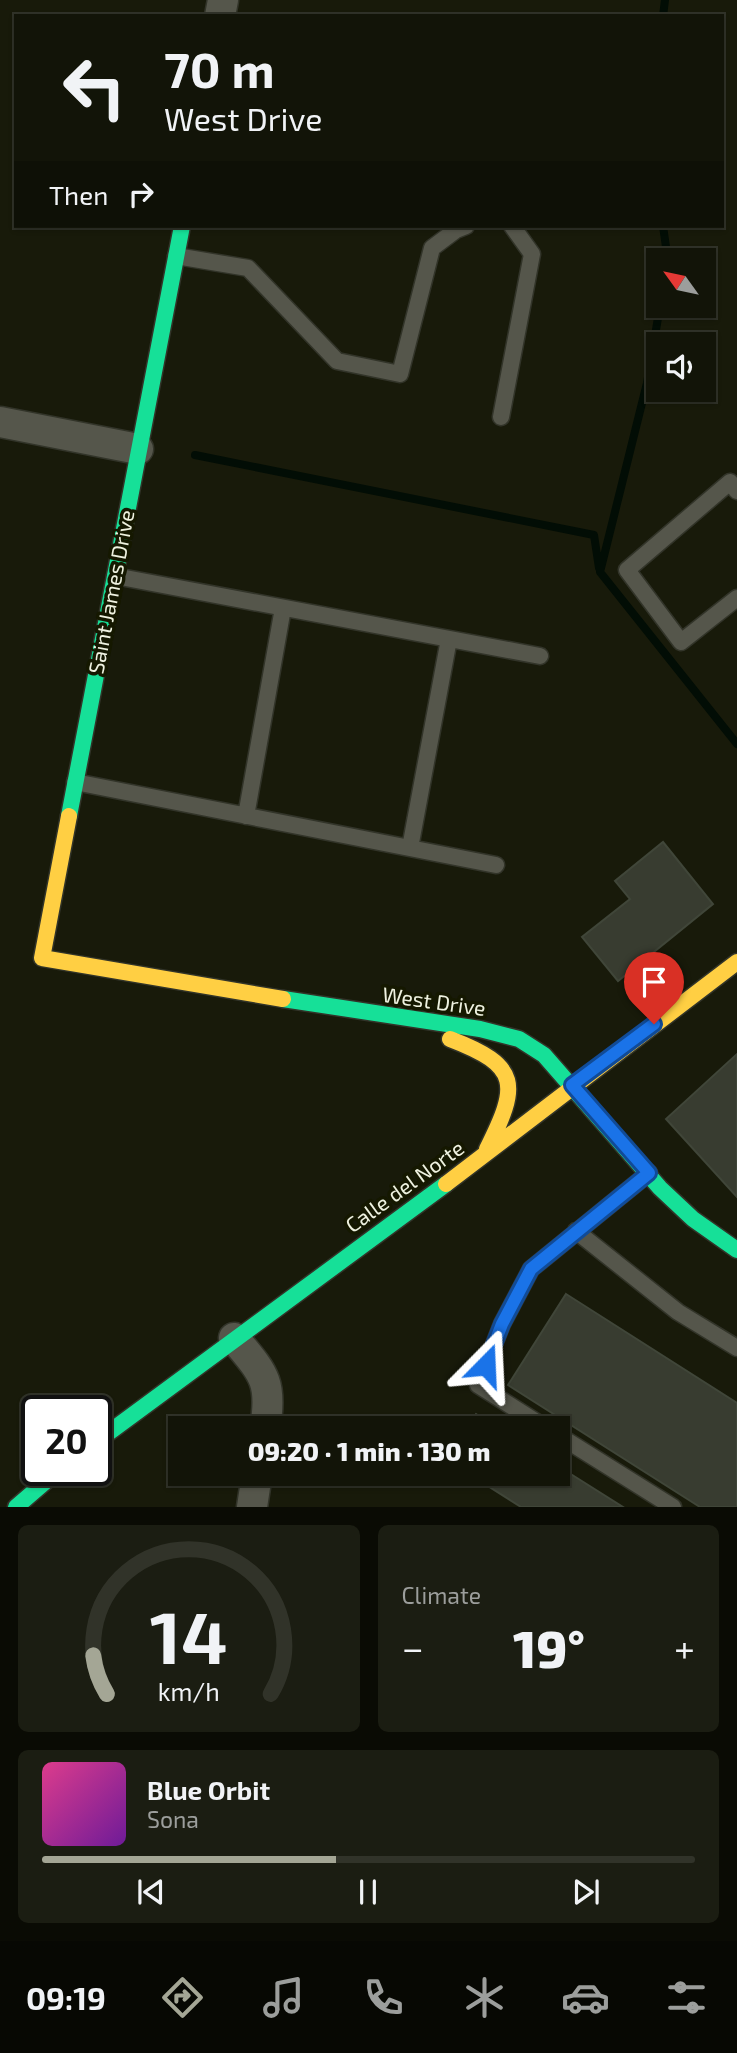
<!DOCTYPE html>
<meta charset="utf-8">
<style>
:root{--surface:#121408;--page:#1b1d12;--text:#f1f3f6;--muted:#9c9e9c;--line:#313329;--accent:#a4a695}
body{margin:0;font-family:"Exo 2",sans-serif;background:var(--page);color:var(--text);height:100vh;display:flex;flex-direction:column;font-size:26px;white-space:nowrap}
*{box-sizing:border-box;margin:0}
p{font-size:23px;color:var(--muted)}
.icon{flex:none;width:38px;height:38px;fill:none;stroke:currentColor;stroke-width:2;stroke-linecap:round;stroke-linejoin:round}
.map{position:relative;height:1507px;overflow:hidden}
.panel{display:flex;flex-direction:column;gap:18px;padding:18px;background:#0a0b04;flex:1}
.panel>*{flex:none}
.guide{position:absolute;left:14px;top:14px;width:710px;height:214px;border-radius:0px;box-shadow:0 2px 5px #0004,0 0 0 2px var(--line);background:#121408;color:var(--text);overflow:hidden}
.needle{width:46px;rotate:303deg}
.tools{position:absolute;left:646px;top:248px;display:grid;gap:14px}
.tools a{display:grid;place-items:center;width:70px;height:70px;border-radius:0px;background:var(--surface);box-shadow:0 2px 5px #0004,0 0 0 2px var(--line);font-size:35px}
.speed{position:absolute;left:21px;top:1395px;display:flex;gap:14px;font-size:35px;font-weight:700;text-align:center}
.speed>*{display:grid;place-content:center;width:91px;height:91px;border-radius:50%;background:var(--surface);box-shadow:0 2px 5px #0004,0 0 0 2px var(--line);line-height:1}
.speed .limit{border:4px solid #111;border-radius:10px;background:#fff;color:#111}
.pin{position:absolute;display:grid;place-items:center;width:60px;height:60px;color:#fff;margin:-72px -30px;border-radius:50% 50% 50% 0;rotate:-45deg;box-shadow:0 0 7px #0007}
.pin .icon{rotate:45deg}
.me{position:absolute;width:77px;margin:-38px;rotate:21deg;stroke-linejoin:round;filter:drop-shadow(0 0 5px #0008)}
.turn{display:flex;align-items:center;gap:24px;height:147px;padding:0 35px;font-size:32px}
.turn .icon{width:91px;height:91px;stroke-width:2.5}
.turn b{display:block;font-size:49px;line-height:60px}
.then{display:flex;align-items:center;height:66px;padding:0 35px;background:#0003;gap:14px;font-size:26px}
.big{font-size:52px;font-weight:800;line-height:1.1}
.panel .card{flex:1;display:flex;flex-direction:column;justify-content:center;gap:10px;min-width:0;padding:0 24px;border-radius:10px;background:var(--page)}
.panel .dial{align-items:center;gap:0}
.dial svg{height:182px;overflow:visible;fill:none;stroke:var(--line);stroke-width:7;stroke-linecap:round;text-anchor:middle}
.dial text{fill:var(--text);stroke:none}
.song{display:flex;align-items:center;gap:21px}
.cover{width:84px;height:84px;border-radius:10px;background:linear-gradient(135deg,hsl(330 70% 55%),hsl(280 70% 35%))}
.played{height:7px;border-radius:4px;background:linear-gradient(90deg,var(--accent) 45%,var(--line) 45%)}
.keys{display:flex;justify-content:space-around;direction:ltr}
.heat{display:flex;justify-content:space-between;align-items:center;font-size:38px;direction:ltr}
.panel .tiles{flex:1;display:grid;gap:18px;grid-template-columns:1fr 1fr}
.card:last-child{grid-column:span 2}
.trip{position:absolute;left:168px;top:1416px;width:402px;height:70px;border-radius:0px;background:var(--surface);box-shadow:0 2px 5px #0004,0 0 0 2px var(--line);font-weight:800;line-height:70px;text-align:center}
.tab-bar{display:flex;height:112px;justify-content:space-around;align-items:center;background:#070803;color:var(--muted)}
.tab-bar .icon{width:49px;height:49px}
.tab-bar .current{color:var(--accent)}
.tab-bar b{font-size:32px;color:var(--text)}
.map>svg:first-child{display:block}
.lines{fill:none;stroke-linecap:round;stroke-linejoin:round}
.stream{stroke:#020d05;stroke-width:8}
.building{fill:#383c30;stroke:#404639;stroke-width:2}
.lane-casing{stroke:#323429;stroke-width:19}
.street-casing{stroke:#323429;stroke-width:33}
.fast-casing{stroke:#323429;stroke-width:19}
.slow-casing{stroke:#323429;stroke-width:19}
.lane{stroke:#55564b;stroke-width:16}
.street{stroke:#55564b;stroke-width:30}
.fast{stroke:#16e098;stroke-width:16}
.slow{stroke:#ffcf43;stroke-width:16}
.route-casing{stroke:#114b97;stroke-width:18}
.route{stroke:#1a73e8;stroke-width:12}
.labels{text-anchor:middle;stroke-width:7;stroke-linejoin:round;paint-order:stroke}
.street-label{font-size:21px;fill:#eff2e0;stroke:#151800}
</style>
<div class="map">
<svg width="737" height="1507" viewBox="0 0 737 1507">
<rect width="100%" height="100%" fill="#181a0a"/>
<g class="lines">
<path class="stream" d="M663,16L665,0
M663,226L668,261
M660,306L647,383L600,572L737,744
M195,455L594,535L599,568"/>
</g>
<path class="building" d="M663,842L713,904L618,981L582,937L630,899L615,881Z
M737,1054V1197L666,1119Z
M566,1294L737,1403V1507H700L508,1385Z
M476,1414L499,1428H467Z
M558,1466L623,1507H521L469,1474H558Z"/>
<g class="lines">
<defs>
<path id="lane" d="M176,256L248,268L337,361L400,374L432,248L456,230L466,226
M501,417L532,254L512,226
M737,491L730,482L627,570L681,642L737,598
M115,576L540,656
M75,782L496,865
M246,816L283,608
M410,848L449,639
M576,1231L678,1312L737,1348
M546,1428L478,1385L502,1324L531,1269L649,1173
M558,1435L673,1507"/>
<path id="street" d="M220,16L223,0
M0,422L138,449
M234,1338C263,1373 273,1381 265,1428
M252,1507L257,1474"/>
<path id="fast" d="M69,816L182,226
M283,999L480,1029L519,1039L544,1055L660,1188L693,1219L737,1250
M96,1442L446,1184
M16,1507L59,1470"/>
<path id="slow" d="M69,816L42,958L283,999
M450,1039C521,1066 519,1085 487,1149
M446,1184L737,962"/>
</defs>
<use href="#lane" class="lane-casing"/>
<use href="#street" class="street-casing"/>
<use href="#fast" class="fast-casing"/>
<use href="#slow" class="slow-casing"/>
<use href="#lane" class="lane"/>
<use href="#street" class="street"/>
<use href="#fast" class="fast"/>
<use href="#slow" class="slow"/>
</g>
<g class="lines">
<defs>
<path id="route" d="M486,1365L502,1324L531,1269L649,1173L572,1085L654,1024"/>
</defs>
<use href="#route" class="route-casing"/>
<use href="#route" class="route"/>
</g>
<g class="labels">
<g class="street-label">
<text transform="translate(112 592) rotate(-79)" y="7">Saint James Drive</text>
<text transform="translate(434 1002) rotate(8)" y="7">West Drive</text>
<text transform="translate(405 1187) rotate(-36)" y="7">Calle del Norte</text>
</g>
</g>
</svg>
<div class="tools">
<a><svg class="needle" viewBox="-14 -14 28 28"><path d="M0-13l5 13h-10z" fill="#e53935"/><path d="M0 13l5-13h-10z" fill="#9c9e9c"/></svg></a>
<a><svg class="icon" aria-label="sound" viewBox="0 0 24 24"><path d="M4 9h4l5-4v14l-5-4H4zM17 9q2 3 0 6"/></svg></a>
</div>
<div class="speed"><div class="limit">20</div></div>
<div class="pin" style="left:654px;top:1024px;background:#d93025"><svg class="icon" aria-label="arrive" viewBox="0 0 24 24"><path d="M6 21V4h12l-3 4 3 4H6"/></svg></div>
<svg class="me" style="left:486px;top:1365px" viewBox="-20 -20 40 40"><path d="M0-17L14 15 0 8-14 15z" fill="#1a73e8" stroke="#fff" stroke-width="4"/></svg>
<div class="trip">09:20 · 1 min · 130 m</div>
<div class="guide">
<div class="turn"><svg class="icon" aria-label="left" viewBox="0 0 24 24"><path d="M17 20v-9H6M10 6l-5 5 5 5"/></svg><div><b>70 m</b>West Drive</div></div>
<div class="then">Then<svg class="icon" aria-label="right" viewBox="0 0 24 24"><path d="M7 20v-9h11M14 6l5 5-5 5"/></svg></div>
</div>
</div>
<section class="panel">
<div class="tiles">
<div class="card dial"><svg viewBox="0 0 100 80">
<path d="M14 69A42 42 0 1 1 86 69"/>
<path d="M14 69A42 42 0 0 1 8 52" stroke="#a4a695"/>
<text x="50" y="56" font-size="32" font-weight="700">14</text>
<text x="50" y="72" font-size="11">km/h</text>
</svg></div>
<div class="card"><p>Climate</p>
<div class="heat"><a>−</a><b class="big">19°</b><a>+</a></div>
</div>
<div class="card">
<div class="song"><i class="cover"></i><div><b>Blue Orbit</b><p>Sona</p></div></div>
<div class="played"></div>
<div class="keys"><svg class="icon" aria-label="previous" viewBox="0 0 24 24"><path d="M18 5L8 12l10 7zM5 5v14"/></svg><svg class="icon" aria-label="pause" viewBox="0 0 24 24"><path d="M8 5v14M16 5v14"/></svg><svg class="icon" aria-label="next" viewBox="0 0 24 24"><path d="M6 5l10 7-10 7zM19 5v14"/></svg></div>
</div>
</div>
</section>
<nav class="tab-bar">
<b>09:19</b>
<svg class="icon current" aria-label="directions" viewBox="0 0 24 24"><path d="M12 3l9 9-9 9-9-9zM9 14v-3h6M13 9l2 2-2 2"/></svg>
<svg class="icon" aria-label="music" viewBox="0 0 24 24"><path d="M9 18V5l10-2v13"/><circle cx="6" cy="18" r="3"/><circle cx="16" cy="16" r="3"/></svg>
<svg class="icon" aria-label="phone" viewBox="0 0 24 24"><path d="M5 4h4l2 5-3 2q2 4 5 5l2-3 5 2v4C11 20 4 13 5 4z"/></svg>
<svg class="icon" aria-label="climate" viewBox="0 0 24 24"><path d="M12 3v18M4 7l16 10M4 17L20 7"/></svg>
<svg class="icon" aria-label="car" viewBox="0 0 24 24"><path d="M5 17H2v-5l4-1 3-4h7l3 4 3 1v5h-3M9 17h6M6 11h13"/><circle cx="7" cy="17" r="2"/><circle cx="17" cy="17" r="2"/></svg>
<svg class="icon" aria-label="filters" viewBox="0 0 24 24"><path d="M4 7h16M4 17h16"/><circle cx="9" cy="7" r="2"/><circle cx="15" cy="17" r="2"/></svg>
</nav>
